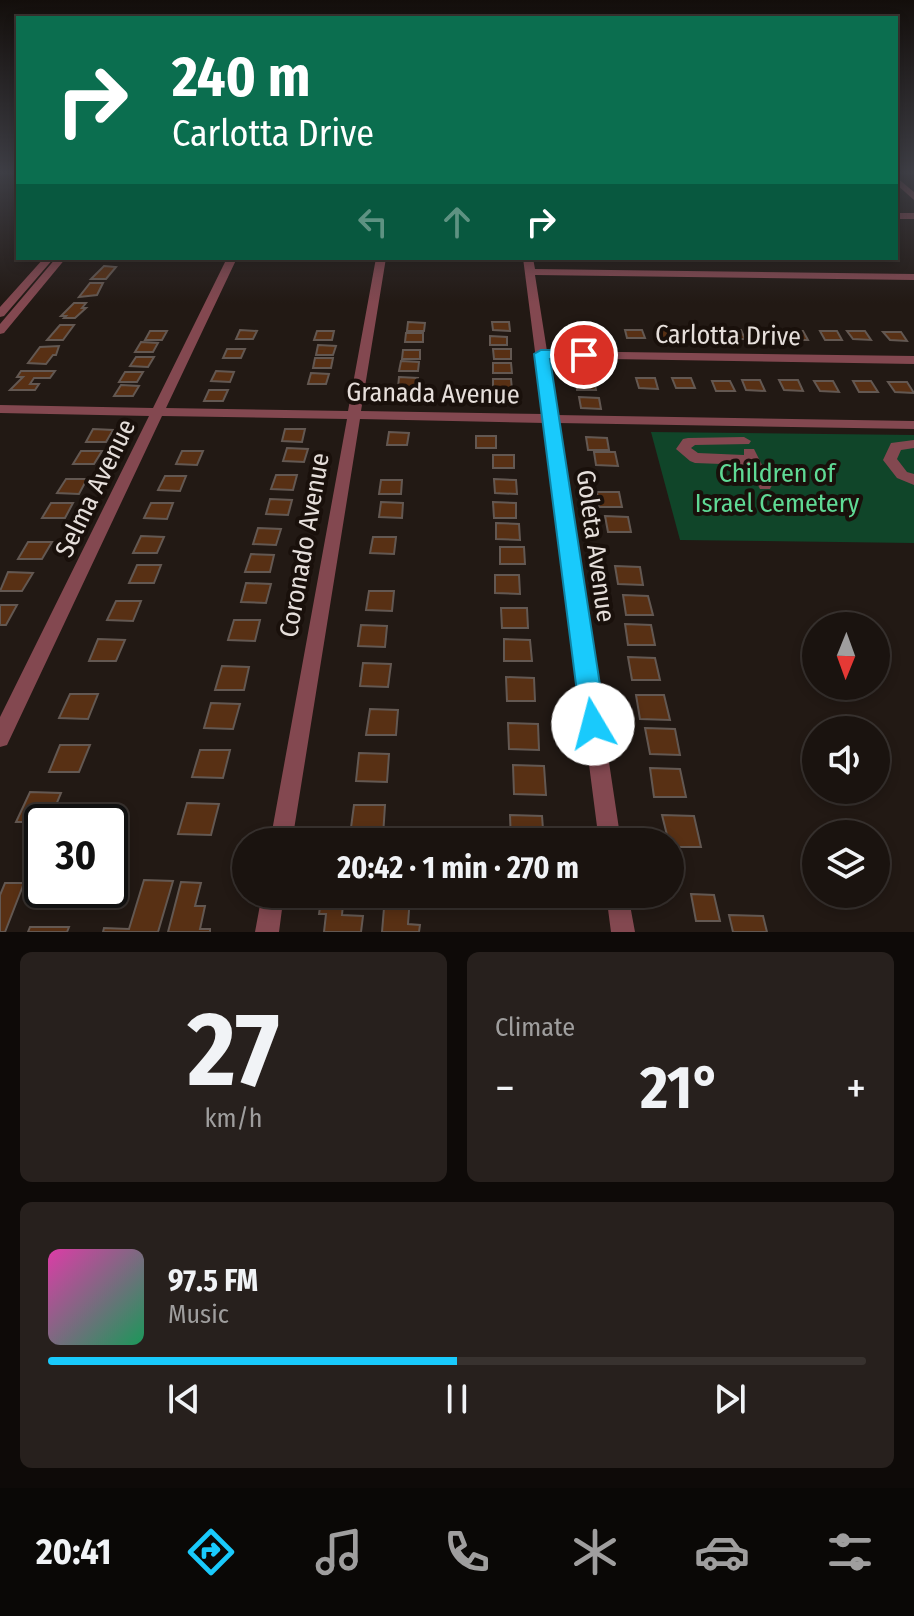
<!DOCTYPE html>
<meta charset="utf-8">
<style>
:root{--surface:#1a130f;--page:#27201d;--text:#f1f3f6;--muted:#9f9e9e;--line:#38322f;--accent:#19cafc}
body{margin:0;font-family:"Fira Sans Condensed",sans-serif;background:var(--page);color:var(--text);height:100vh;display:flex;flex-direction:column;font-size:30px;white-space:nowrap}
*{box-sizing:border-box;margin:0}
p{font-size:26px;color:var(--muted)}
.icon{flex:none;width:44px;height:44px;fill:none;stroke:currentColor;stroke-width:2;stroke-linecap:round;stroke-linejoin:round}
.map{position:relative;height:932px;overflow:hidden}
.panel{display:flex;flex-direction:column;gap:20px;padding:20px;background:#0e0a08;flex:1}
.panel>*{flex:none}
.hud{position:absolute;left:16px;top:16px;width:882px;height:244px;border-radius:0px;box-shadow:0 4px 12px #0003,0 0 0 2px var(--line);background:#0b6e4f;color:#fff;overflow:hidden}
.needle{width:52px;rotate:181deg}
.buttons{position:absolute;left:802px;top:612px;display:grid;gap:16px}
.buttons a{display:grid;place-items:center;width:88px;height:88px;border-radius:50%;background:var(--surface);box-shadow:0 4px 12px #0003,0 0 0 2px var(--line);font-size:40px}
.speed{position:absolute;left:24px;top:804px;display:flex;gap:16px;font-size:40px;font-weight:700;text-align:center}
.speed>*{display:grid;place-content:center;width:104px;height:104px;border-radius:50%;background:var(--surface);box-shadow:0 4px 12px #0003,0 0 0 2px var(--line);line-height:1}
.speed .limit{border:4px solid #111;border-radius:12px;background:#fff;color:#111}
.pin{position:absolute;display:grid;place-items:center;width:68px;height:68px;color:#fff;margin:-34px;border:4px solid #fff;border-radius:50%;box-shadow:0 2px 8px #0007}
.me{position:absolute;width:88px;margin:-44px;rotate:352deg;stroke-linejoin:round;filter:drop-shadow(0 0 6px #0008)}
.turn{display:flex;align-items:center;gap:28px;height:168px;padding:0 24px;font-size:36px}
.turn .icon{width:104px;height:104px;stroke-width:2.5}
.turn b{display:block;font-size:56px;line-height:68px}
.lanes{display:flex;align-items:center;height:76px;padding:0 24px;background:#0003;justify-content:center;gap:40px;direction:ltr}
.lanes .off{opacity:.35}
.big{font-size:60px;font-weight:700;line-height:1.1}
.panel .card{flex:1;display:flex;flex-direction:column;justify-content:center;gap:12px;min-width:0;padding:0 28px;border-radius:12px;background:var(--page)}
.panel .dial{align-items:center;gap:0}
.dial b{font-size:104px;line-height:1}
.song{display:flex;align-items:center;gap:24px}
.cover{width:96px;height:96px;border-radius:12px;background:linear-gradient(135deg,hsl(320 70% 55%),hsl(150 70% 35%))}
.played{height:8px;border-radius:4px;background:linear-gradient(90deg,var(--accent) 50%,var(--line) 50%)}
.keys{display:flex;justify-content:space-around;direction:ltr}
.heat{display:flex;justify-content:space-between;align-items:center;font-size:44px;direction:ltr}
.panel .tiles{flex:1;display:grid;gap:20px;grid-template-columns:1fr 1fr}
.card:last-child{grid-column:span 2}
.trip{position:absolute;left:232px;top:828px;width:452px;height:80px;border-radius:40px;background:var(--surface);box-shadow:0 4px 12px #0003,0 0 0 2px var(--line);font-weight:700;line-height:80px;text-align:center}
.menu{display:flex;height:128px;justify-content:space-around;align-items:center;background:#0a0806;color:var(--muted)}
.menu .icon{width:56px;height:56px}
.menu .on{color:var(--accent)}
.menu b{font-size:36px;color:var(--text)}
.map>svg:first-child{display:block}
.green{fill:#104529}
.building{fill:#583014;stroke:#635852;stroke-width:2}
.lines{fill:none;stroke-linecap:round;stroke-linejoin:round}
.minor{fill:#834850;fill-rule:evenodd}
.route{fill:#19cafc;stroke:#1083a4;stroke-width:2}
.labels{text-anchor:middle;stroke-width:8;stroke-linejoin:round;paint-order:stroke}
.street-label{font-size:26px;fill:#e6dfdb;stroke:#19100b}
.park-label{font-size:26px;fill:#5fda95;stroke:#19100b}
</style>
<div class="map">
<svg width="914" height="932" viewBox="0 0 914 932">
<rect width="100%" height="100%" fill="#221914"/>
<path class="green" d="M651,432L914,435V543L680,540Z"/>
<path class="building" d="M104,266L116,267L106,279H91Z
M90,283H103L97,295L79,297Z
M74,303H86L82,308H86L75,318H64L66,316H61Z
M408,322L425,323L424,331H407Z
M492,322H509L510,331L493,330Z
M60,325H74L63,340H47Z
M569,325H585L587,334H570Z
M658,329H675L678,338H661Z
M691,329H708L712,338H694Z
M240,330L257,331L253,339H236Z
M625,330H642L645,338H627Z
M724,330H741L745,339H728Z
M753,330H770L775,339H757Z
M150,331H167L162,340H145Z
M317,331H334L332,340H314Z
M786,331H803L808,340H791Z
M820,331H837L842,340H825Z
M847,331H865L871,340L853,339Z
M883,332H901L907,341L890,340Z
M406,333H423V342H405Z
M490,336L507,337V345H490Z
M569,340H587L589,349H571Z
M141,342L158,343L153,352H135Z
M318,345L336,346L333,355H316Z
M59,346L56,355H53L46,364L28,363L40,347Z
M227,349H245L241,358H223Z
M493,349H511V359H494Z
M403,350H420V359H402Z
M136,357H154L148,367L130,366Z
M315,358H333L331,368H313Z
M401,361L419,362L418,371H399Z
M493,363H511L512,373H493Z
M573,366H591L593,376H574Z
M21,371H55L50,378H34L30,384H39L35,390H10L23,377H17Z
M216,371L234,372L230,382L211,381Z
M125,372H143L137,382H119Z
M311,373L329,374L326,384H308Z
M399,377L418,378L417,388H398Z
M636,378H655L658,389L639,388Z
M672,378H691L695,388H676Z
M493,379H511L512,390L493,389Z
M576,379L594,380L596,390H577Z
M742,380H760L765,391L746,390Z
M779,380H798L803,391L784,390Z
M712,381H730L735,391H716Z
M814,381H833L839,392L820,391Z
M853,381H871L878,392H859Z
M888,382H907L914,393L895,392Z
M121,385L139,386L133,396H114Z
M209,390H228L223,401H204Z
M400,391L419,392L418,402H399Z
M493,394H512L513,405H494Z
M579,397L599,398L601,409L581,408Z
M93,429L113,430L106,442H86Z
M285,429H305L302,442L282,441Z
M389,432L409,433L407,445H387Z
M476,436H496V448H476Z
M586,437L607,438L609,450H588Z
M287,448L308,449L304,462L283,461Z
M81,451H102L94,464H73Z
M182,451H203L197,465L176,464Z
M594,452H615L618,466L596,465Z
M493,455H514V468H493Z
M738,466H753L760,482H745Z
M276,475H297L293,490L271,489Z
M165,476H186L180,491L158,490Z
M66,479H87L79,494L57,493Z
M494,479L516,480L517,494L495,493Z
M381,480H402L401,494H379Z
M597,492H619L622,507H599Z
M270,499L292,500L288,515L266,514Z
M381,502L403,503L402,518L379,517Z
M493,502L516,503V518H494Z
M51,503H73L65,518H42Z
M151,503H173L167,519L144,518Z
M605,516L628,517L631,532H608Z
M496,523L519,524L520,540L496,539Z
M258,528L281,529L276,545L253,544Z
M141,536L164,537L157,553H133Z
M373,537H396L394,554L370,553Z
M28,542H52L42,559H18Z
M500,547H524L525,564H500Z
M251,554L274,555L270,572H245Z
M137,565H161L154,583H129Z
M615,566L640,567L643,585L618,584Z
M8,572L33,573L22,591H0Z
M495,575H519L520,594L495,593Z
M246,583L271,584L266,603L241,602Z
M369,591H394L392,611L366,610Z
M623,595L648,596L653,615H626Z
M116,601H141L133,621L107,620Z
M0,605H17L6,625H0Z
M501,608H527L528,628H502Z
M234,620H260L255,641L228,640Z
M625,624L651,625L655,645H628Z
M361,625L387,626L385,647L358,646Z
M98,639L125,640L116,661H89Z
M504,639L530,640L532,661H504Z
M628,657L655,658L660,680H632Z
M363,663L391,664L388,687L360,686Z
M222,666L249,667L244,690H215Z
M506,677L534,678L535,701H507Z
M70,694H98L88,719L59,718Z
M636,695H664L670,720L640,719Z
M211,703L240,704L233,729L204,728Z
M370,709L398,710L396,735H366Z
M508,723L538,724L539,750L509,749Z
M645,728L675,729L680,755L650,754Z
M60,745H90L79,772H49Z
M200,750H230L223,778L192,777Z
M359,753L389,754L387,782L356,781Z
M513,765L544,766L546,795L514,794Z
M650,768L680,769L686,797H654Z
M30,792L61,793L49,822H16Z
M187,803L219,804L211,835L178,834Z
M354,805H385L383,836L350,835Z
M510,815L542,816L544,842H511Z
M662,815L694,816L701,847H670Z
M144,880L173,881L158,932H103L104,928L129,929Z
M181,882L201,883L195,906H205L200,929H210V932H168Z
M5,883H24L5,932H0V895Z
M322,894H344L342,915L363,916L361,932H324L326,914H319Z
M502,894H521L522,907H503Z
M691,894L714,895L720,921H696Z
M385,896L410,897L408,924L420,925L419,932H382Z
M729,915L763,916L767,932H733Z
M30,927H69L67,932H28Z"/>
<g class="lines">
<path class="minor" d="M896,177L914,192V200L896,184Z
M896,213H914V219H896Z
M44,258H54L4,316L0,317V307Z
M56,258H66L4,333L0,334V324Z
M227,258H237L166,408L348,411L376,258H386L361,411L543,414L523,258H533L535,269L914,274V280L535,275L547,351L914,356V364L548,358L556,415L914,421V429L558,423L621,842H599L545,423L360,419L292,842H270L347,419L162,416L7,745L0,747V717L149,416L0,413V405L153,408Z
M744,437L751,441L749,444L695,445L691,448L698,453L744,455V449H754L772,485L770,489H760L748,465L695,463L690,461L676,449L683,439L688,438Z
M914,440V448L901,450L897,459L907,472L914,474V485L897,478L883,460L891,443Z
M262,894H284L279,932H255Z
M606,894H628L635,932H611Z"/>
</g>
<linearGradient id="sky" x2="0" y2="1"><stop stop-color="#130e0b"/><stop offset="0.57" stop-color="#3e3e45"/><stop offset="1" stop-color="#3e3e45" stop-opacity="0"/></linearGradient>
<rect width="914" height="303" fill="url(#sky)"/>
<path class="route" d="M541,350H584L591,355L584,359H550L606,724L602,732L593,736L584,732L581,724L534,354Z"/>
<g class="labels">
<g class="street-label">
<text transform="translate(728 335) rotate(1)" y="9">Carlotta Drive</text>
<text transform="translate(433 393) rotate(1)" y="9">Granada Avenue</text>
<text transform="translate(95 488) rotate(-64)" y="9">Selma Avenue</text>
<text transform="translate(304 545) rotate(-80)" y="9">Coronado Avenue</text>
<text transform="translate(596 546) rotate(82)" y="9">Goleta Avenue</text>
</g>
<g class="park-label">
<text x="777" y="482">Children of<tspan x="777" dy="30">Israel Cemetery</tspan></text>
</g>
</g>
</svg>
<div class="buttons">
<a><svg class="needle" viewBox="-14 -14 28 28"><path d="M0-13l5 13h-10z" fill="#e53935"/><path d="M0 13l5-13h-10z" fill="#9f9e9e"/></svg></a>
<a><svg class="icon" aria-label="sound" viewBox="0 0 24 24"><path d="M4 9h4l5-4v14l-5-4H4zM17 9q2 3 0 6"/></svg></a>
<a><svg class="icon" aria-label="layers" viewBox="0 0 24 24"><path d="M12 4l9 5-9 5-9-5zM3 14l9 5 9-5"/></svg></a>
</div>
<div class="speed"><div class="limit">30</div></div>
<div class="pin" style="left:584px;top:355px;background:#d93025"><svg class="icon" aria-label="arrive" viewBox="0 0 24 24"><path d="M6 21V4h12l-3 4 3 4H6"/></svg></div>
<svg class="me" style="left:593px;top:724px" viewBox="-20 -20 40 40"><circle r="19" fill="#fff"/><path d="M0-13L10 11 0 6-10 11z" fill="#19cafc"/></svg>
<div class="trip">20:42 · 1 min · 270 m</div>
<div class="hud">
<div class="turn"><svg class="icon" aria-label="right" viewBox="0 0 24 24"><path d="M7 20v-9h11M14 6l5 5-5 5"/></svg><div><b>240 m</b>Carlotta Drive</div></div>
<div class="lanes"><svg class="icon off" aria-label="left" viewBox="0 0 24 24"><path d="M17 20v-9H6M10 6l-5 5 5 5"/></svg><svg class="icon off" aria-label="ahead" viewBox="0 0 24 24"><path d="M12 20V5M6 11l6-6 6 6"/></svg><svg class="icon" aria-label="right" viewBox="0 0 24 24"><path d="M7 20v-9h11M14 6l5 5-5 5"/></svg></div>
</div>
</div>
<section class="panel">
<div class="tiles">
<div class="card dial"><b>27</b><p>km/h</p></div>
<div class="card"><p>Climate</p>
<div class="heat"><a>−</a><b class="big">21°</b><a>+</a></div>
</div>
<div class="card">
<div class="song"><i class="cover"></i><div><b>97.5 FM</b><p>Music</p></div></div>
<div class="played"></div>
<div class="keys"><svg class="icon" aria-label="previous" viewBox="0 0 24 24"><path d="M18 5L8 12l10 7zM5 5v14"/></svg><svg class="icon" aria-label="pause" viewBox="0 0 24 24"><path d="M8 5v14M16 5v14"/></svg><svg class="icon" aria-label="next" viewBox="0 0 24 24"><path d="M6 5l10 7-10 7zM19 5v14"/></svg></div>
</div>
</div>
</section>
<nav class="menu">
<b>20:41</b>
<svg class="icon on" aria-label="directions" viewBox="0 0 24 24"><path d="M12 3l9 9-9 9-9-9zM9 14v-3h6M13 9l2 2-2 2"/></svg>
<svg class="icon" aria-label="music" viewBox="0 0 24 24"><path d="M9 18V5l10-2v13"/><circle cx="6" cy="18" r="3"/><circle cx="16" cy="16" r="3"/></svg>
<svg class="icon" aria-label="phone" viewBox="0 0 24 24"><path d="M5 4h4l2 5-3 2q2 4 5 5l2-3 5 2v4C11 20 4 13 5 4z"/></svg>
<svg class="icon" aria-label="climate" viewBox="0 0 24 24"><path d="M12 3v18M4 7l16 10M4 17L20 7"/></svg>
<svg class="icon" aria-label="car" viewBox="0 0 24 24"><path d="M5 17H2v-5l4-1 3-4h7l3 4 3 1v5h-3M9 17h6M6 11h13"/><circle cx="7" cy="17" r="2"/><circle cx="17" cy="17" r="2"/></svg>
<svg class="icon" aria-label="filters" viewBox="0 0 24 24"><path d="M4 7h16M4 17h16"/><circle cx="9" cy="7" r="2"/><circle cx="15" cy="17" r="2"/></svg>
</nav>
